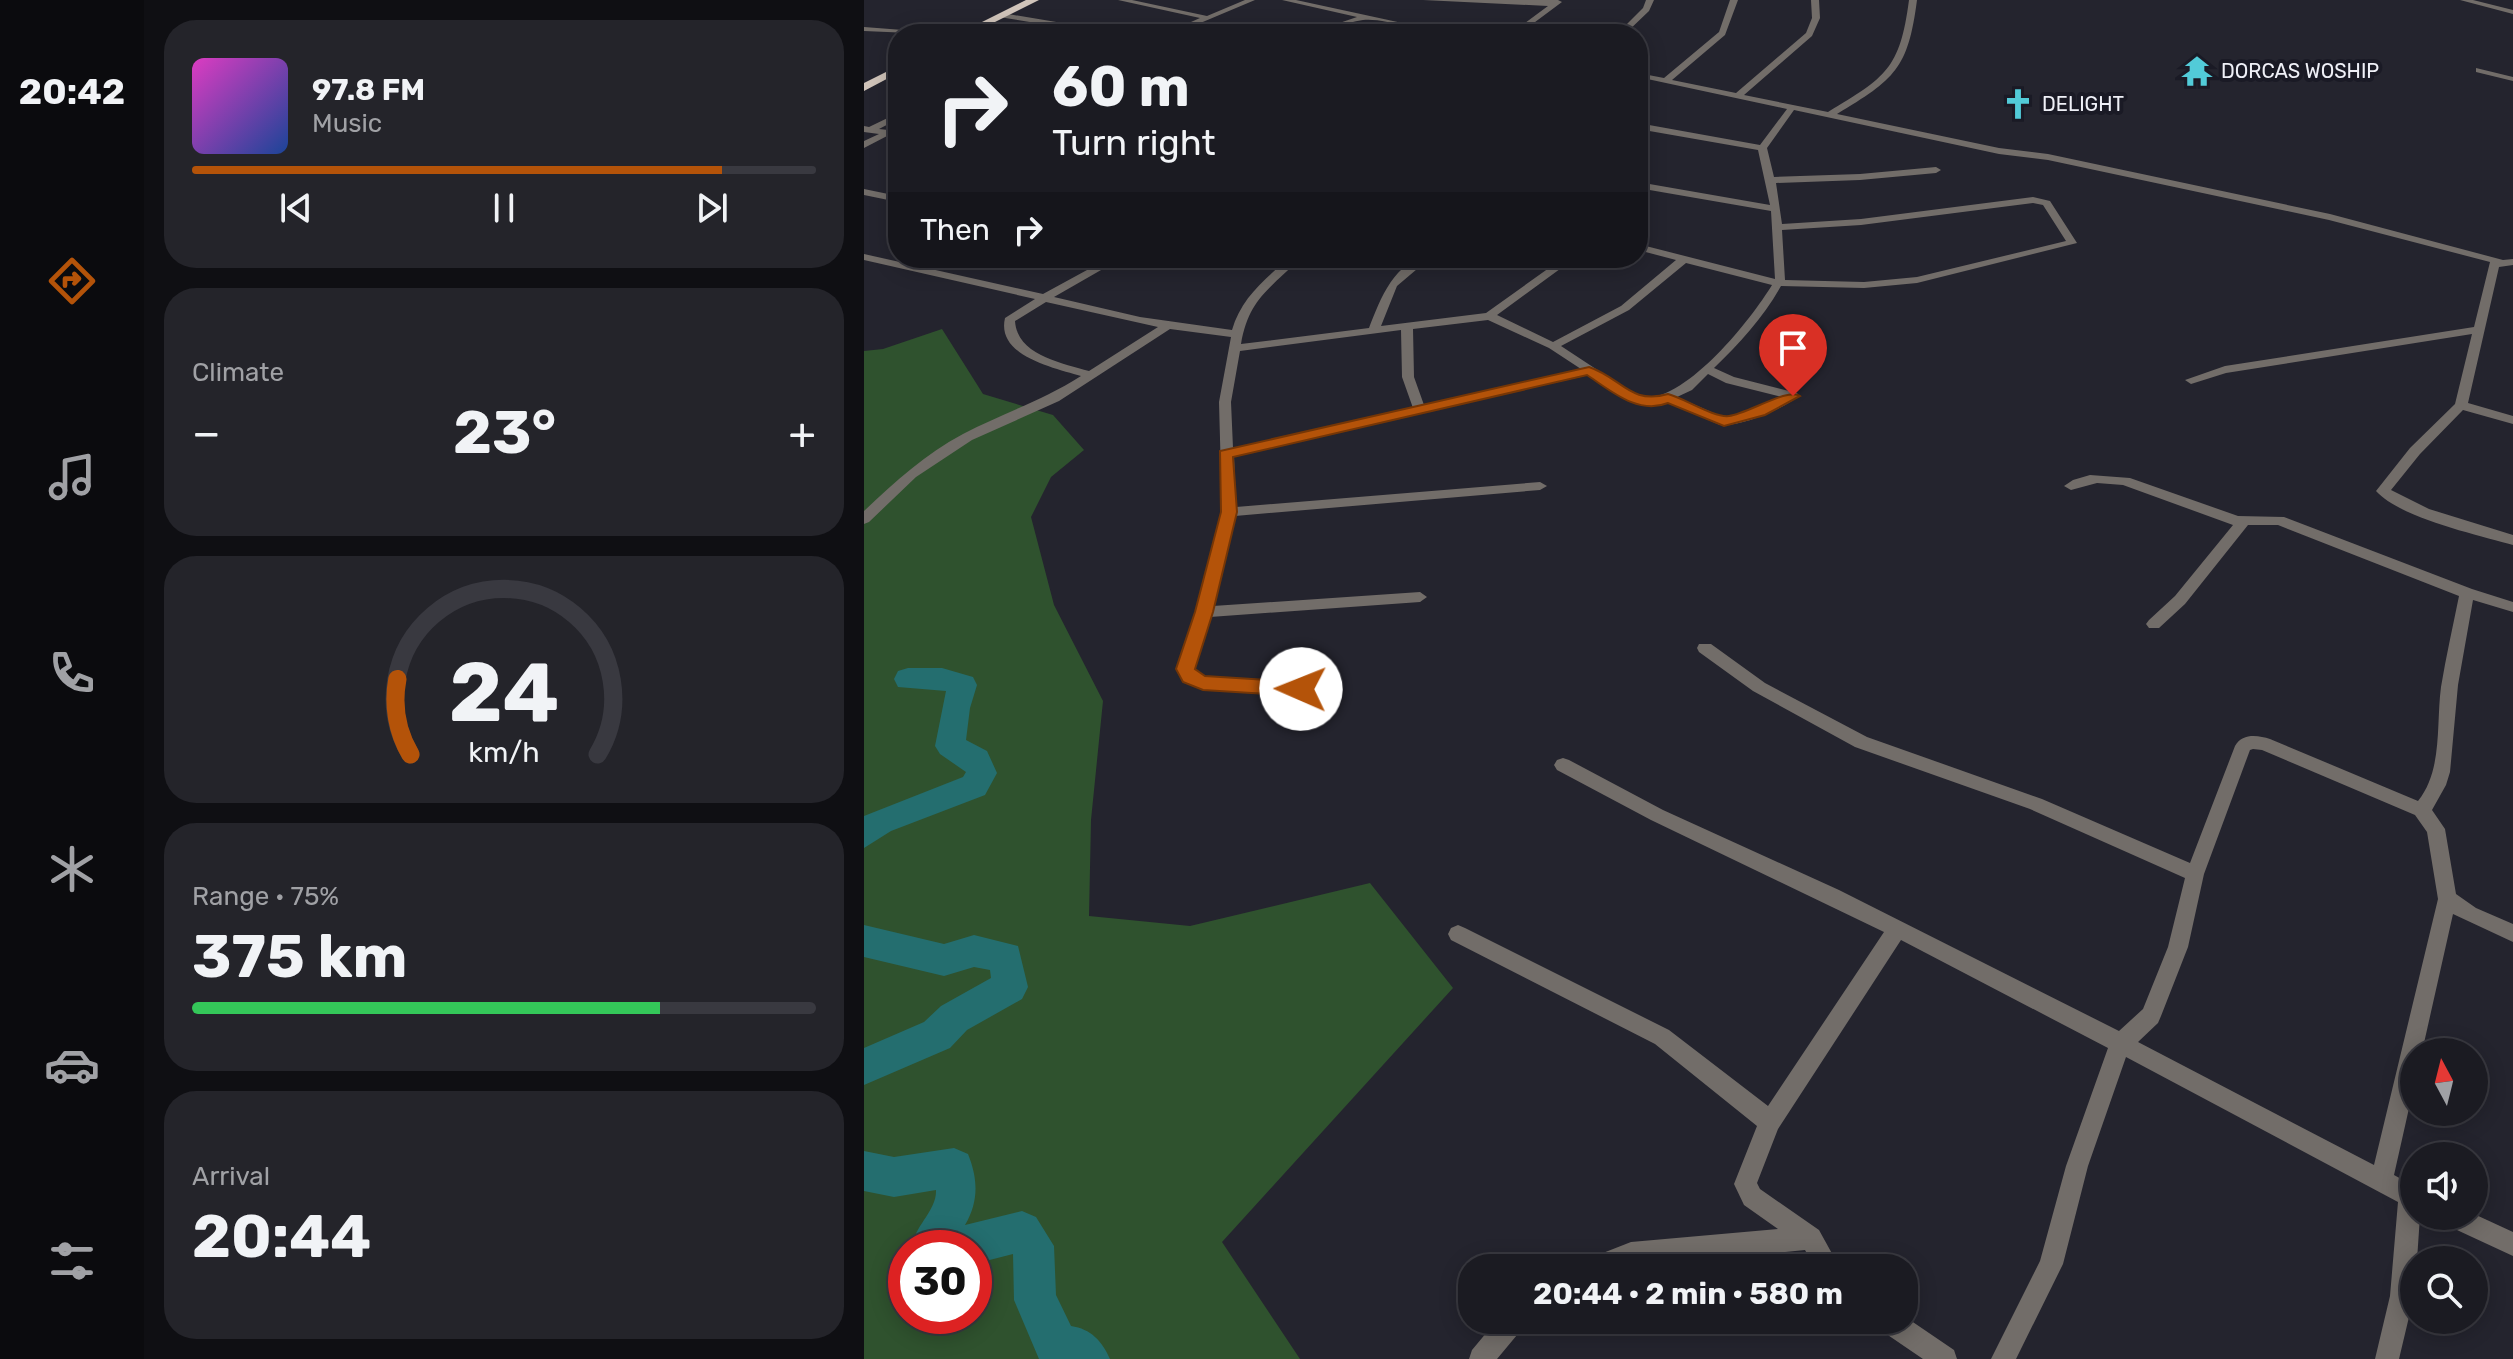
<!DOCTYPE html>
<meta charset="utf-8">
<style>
:root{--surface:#1b1b22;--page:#24242a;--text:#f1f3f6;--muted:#a0a1a5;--line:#393940;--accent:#b45309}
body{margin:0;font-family:Rubik,sans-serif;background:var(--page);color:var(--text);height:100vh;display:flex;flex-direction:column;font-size:30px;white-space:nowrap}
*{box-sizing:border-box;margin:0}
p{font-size:26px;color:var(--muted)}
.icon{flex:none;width:44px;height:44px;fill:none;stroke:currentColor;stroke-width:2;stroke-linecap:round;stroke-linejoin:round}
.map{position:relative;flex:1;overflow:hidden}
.panel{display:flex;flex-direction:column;gap:20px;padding:20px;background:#0f0f13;width:720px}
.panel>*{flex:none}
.hud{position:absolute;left:24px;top:24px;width:760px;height:244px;border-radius:32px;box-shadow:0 4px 20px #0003,0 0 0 2px var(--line);background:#1b1b22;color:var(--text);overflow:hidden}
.needle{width:52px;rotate:353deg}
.controls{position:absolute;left:1536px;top:1038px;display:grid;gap:16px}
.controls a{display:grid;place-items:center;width:88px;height:88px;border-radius:50%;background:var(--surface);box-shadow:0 4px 20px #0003,0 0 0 2px var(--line);font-size:40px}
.speed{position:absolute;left:24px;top:1230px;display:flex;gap:16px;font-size:40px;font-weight:700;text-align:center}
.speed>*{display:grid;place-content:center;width:104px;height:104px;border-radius:50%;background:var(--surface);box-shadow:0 4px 20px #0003,0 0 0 2px var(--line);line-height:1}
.speed .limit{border:12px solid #d22;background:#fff;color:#111}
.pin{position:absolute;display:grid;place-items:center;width:68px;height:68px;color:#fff;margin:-82px -34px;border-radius:50% 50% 50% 0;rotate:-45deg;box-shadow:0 0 8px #0007}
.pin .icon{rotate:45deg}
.me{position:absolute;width:88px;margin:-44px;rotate:271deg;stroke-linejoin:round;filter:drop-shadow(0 0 6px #0008)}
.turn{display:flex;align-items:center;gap:28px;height:168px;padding:0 32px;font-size:36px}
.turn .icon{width:104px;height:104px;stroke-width:2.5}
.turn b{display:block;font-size:56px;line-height:68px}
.then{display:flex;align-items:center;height:76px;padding:0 32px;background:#0003;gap:16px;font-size:30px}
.big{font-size:60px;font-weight:700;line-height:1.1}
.panel .card{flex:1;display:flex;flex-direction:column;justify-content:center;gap:12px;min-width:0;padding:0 28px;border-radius:32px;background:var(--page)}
.panel .dial{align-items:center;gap:0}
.dial svg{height:208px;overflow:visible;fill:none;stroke:var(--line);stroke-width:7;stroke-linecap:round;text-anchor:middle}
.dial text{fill:var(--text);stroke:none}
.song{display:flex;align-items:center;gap:24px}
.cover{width:96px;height:96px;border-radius:12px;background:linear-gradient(135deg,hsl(310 70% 55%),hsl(220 70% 35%))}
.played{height:8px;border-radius:4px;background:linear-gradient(90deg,var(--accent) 85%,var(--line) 85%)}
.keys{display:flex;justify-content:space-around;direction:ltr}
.heat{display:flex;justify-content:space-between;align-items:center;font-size:44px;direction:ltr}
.charge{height:12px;border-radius:6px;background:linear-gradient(90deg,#34c759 75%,var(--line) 0)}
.trip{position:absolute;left:594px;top:1254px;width:460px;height:80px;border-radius:32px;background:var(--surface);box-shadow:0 4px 20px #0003,0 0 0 2px var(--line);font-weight:700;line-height:80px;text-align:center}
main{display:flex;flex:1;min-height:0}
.menu{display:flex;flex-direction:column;width:144px;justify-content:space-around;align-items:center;background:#0b0b0e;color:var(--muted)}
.menu .icon{width:56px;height:56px}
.menu .selected{color:var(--accent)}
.menu b{font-size:36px;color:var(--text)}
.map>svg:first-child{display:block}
.green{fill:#2f522e;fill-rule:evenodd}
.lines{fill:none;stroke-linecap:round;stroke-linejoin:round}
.river{fill:#246e6f;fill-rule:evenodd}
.minor{fill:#726d69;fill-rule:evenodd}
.trunk{fill:#d0c4ba;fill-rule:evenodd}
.route{fill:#b45309;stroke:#753606;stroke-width:2}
.labels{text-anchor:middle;stroke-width:8;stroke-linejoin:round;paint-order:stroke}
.far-poi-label{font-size:20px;fill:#eff0f7;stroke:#1a1a25;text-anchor:start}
</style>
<main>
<nav class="menu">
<b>20:42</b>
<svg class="icon selected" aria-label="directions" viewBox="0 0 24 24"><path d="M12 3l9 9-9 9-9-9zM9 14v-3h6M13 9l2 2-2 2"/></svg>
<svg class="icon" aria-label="music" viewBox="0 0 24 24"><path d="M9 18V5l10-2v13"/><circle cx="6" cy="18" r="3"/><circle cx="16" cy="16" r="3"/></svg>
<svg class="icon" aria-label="phone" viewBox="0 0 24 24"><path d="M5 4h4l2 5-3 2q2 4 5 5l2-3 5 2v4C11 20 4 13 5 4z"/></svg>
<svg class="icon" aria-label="climate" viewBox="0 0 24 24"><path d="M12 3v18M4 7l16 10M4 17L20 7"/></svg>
<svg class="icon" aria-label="car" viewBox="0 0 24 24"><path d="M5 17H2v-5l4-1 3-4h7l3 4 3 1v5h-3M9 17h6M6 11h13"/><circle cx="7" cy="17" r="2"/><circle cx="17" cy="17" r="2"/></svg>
<svg class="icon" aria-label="filters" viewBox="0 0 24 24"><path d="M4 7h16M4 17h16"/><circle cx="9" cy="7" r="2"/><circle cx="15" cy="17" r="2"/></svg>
</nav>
<section class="panel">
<div class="card">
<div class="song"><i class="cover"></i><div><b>97.8 FM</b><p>Music</p></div></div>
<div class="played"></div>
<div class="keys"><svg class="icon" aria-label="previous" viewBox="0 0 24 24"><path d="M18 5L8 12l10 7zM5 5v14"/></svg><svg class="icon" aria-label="pause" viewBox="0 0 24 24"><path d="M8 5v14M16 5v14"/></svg><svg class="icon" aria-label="next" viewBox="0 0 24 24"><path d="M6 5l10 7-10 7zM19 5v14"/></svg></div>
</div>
<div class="card"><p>Climate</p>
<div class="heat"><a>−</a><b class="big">23°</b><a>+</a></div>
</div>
<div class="card dial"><svg viewBox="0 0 100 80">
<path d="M14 69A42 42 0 1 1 86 69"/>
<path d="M14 69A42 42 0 0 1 9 40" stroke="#b45309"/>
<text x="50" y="56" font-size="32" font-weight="700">24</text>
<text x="50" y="72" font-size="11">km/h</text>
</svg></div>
<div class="card"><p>Range · 75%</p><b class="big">375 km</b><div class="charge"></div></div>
<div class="card"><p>Arrival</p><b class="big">20:44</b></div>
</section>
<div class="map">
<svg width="1649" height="1359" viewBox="0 0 1649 1359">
<rect width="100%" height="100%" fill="#24242e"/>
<path class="green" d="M78,329L119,394L189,415L220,450L187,477L167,517L190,605L239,701L227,820L225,916L326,926L506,883L589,988L358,1242L436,1359H0V351L19,349ZM42,1248H110V1316H42Z"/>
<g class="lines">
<path class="river" d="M44,668H78L109,677L113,685L106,708L102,740L123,751L133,773L121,795L27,831L0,848V816L99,777L102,772L76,754L71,746L82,691L34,687L30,679L34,671Z
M0,925L80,944L110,935L154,946L164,987L158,999L103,1030L86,1048L0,1085V1048L60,1022L77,1006L127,978L126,970L110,967L80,976L0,957Z
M90,1148L104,1154C114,1179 115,1201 101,1225L158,1211L172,1217L190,1246L192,1295L207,1326C227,1329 238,1341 246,1359H175L150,1300L149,1254L110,1264V1248H48C49,1227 73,1211 72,1190L30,1197L0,1191V1151L30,1157Z"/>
<path class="minor" d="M254,0H268L343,16L381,0H391L334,24L370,34C356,34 341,27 328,27C318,28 311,34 300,34L336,18Z
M418,0H432L589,34C563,34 519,17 499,20C480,22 463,34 443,34L493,17Z
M559,0H694L698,2L655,34H646L684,6Z
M782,0H790L785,11L761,34H753L779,8Z
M866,0H874L861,35L808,80L872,93L942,33L948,18L947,0H955L956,18L948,36L880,95L964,112C1022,77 1036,69 1045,0H1053C1044,69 1031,79 973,114L1135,148L1184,154L1466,214L1639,260L1649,259V265L1635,267L1604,403L1649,416V424L1599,410L1556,454L1527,490L1565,509L1649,535V545C1614,535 1536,518 1512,491L1546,448L1591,404L1608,334L1362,373L1327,384L1321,380L1361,366L1610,327L1626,262L1465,220L1184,160L1135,154L930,110L903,148L910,177L996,174L1072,167L1077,170L1072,173L996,180L912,183L918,224L997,219L1169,197L1186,201L1213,243L1053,283L1000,288L917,286C899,318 876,343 850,368L870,377L933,393L935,396C919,409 876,427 856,425L803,402C774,416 748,390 725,375L370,456L372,507L676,482L683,486L676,490L371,516L349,606L556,592L563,597L556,602L346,617L329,669L341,677L437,683L443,685L445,689L443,693L437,695L339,689L320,681L313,669L332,612L358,512L355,402L367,337L306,329L195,401L108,440L52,477L5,522L0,524V511C31,482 61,454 99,434C139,413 178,401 217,376C190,368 132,356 141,318L171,299L0,260V254L179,294L245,258H258L190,297L276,317L368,330C377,298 401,279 425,258H436C407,289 385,297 377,344L505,328C516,300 531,258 566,258L533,286L517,326L622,313L699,258H711L633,315L689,342L757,306L812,260L774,250V244L911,279L907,211L774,188V182L906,205L894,150L774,129V123L896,145L923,109L774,77V73L800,78L855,32ZM1169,203L1179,205L1202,241L1053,277L1000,282L921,280L918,230L997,225ZM822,263L908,285C886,321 821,403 776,398L697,346L765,310ZM182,302L294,327L225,371C198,363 153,355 151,321ZM624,320L685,348L717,369L560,405L550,377L549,329ZM537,330L538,377L549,408L369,448L367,402L376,351ZM844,374L862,383L918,397L892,409L861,418L813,397L828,390Z
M1596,0H1609L1649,10V14Z
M138,13L252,32L256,34H239L135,17Z
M0,27L65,32L69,34L0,31Z
M1612,68L1649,77V81L1612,72Z
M34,113V119L15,129L34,131V137L25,135L0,148V141L15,134L0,132V126L5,127Z
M0,189L34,196V202L0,195Z
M1226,475L1266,478L1374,516L1420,517L1608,589L1649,602V612L1609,600L1594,685L1586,772L1582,785L1568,810L1581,829L1592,894L1612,908L1649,924V942L1589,914L1558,1052H1550V1086L1530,1175L1550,1186V1216H1556L1553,1260H1550V1296L1535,1359H1511L1526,1296L1534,1202L1262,1057L1224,1166L1199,1264L1152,1359H1127L1176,1261L1202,1166L1244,1048L1037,940L914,1129L893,1183L896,1189L955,1230L976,1268H951L941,1250L761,1268H717L721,1260L767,1242L914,1229L880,1205L870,1184L893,1126L791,1044L587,940L584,934L587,928L594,925L601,928L805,1030L904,1106L1020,932L787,820L693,770L690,765L693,760L699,758L705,760L799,810L975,890L1255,1031L1279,1009L1304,947L1321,878L1166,809L991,747L889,691L835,652L833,648L835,644H847L901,683L1003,737L1178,799L1326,863L1371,746C1378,733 1394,735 1406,739L1554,801C1579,770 1572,724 1577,687C1582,656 1589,626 1595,596L1414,525H1384L1321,604L1295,628H1285L1282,624L1285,620L1311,596L1369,525L1259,485L1233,483L1207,490L1200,486L1209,480ZM1389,749L1398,750L1551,815L1563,832L1574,899L1510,1165L1274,1042L1294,1023L1297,1016L1324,947L1340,874L1386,750Z
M1610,1214L1649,1232V1256L1580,1224L1576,1216Z
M1040,1316L1090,1350L1093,1359H1059L1015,1329L1012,1320H1040Z
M633,1320H661L658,1329L633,1359H605L608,1350Z"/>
<path class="trunk" d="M162,0H175L107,34H94Z
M34,66V73L0,91V83Z"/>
</g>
<path class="route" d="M725,367C758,378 766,405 804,394C820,398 850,418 865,416C883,414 925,387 936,396L901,415L860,426L804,403C774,415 747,391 723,375L369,457L373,512L349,612L331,669L341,676L437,682L446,689L437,696L339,690L319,682L312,669L331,612L357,512L356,451Z"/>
<defs>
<symbol id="temple-bare" viewBox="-9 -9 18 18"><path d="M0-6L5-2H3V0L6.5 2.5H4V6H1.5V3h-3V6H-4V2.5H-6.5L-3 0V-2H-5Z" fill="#52cbd8" stroke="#1a1a25" stroke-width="2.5" paint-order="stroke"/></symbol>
<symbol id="church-bare" viewBox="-9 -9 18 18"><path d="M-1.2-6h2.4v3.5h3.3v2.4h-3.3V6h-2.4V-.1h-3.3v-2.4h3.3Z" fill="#52cbd8" stroke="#1a1a25" stroke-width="2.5" paint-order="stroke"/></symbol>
</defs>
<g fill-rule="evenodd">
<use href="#temple-bare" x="1311" y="49" width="44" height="44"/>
<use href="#church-bare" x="1132" y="82" width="44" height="44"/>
</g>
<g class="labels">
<g class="far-poi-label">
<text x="1357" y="78">DORCAS WOSHIP</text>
<text x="1178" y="111">DELIGHT</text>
</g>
</g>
</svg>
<div class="controls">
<a><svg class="needle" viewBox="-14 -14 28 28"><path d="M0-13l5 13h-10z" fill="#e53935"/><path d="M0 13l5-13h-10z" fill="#a0a1a5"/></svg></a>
<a><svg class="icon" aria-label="sound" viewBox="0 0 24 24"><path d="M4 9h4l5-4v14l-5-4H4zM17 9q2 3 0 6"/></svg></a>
<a><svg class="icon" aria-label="search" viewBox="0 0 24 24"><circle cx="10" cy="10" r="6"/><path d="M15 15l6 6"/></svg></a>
</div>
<div class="speed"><div class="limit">30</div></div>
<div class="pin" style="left:929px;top:396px;background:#d93025"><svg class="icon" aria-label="arrive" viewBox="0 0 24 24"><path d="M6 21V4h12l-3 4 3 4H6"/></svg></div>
<svg class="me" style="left:437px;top:689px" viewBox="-20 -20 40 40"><circle r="19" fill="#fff"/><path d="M0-13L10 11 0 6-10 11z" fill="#b45309"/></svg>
<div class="trip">20:44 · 2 min · 580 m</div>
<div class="hud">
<div class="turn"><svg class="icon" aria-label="right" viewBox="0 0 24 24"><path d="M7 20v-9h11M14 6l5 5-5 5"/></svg><div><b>60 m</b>Turn right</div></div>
<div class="then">Then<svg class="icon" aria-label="right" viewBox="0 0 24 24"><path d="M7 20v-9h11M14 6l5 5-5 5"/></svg></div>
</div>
</div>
</main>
